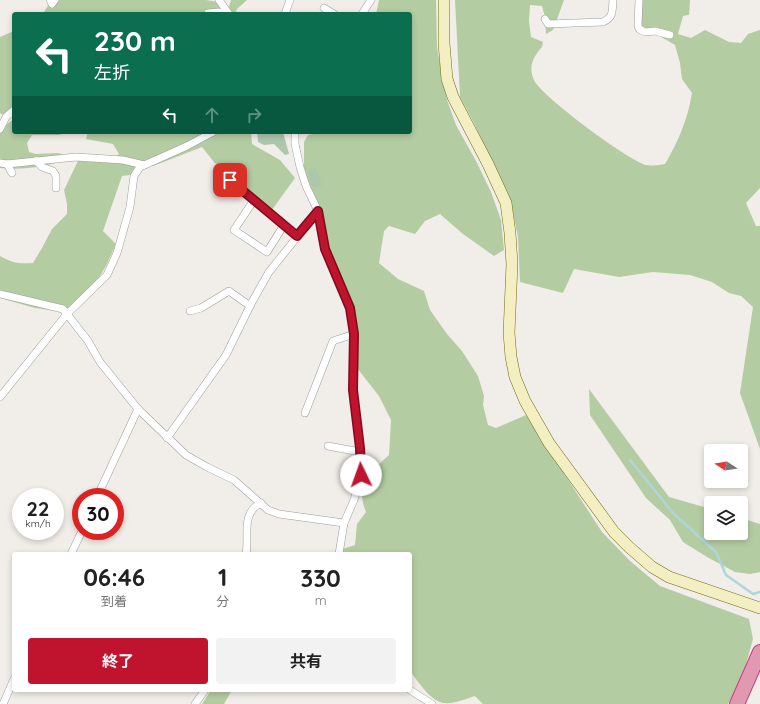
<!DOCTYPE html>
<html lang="ja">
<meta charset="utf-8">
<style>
:root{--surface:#fff;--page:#f2f2f2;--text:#222;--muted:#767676;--accent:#bf132e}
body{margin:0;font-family:Quicksand,"Noto Sans JP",sans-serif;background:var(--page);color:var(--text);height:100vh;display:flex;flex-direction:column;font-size:15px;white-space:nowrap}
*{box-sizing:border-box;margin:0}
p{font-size:13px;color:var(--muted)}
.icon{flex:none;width:22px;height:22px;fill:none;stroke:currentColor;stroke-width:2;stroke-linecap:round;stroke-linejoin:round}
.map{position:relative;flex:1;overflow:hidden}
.drawer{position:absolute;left:12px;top:552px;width:400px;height:140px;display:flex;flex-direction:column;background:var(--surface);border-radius:4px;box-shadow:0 2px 6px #0003}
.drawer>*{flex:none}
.top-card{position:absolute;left:12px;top:12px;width:400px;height:122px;border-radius:4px;box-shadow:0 2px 6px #0003;background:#0b6e4f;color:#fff;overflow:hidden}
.needle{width:26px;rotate:282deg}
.tools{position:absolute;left:704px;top:444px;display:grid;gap:8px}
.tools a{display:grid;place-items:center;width:44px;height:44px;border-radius:4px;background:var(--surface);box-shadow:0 2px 6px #0003;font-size:20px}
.speed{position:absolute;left:12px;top:488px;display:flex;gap:8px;font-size:20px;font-weight:700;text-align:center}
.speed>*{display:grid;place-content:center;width:52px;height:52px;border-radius:50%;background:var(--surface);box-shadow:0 2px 6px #0003;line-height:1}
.speed small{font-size:10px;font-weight:400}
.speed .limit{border:6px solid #d22;background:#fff;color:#111}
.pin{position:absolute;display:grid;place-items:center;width:34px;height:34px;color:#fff;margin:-17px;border-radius:8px;box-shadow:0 2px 6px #0006}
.me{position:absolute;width:44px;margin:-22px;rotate:357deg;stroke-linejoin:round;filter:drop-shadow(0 0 3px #0008)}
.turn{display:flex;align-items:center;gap:14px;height:84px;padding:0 16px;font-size:18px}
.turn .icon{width:52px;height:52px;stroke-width:2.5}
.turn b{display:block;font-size:28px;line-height:34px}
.lanes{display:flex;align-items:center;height:38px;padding:0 16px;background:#0003;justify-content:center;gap:20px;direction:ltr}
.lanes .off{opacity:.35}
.eta{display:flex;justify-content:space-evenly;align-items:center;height:68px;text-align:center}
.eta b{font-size:24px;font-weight:700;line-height:28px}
.action{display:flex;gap:8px;margin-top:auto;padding:8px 16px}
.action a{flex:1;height:46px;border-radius:4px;background:var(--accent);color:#fff;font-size:16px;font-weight:700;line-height:46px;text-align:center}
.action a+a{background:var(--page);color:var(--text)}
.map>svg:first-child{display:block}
.forest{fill:#b4cca2}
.cemetery{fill:#acc7ac}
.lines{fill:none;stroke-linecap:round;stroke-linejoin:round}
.stream{stroke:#aed6da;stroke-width:2.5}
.street-casing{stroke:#9e9e9e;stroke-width:8}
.secondary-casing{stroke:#716c10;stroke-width:12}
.highway-casing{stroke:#cb3982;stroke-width:16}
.street{stroke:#fff;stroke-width:7}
.secondary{stroke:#f4efc3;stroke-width:11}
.highway{stroke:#e099b1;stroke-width:14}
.route-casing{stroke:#7c0c1e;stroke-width:10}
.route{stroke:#bf132e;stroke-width:7}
</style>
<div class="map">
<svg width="760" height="704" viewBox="0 0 760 704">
<rect width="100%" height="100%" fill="#f1ede9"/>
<g class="forest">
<polygon points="51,0 206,0 224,3 222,14 202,14 191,12 186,14 43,14"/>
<polygon points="231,0 247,0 237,9 235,14 227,14"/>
<path d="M379,0H436L437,48L447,100L456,125L476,161L491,192L501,220L504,250L494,256L463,234L440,214L425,221L415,234L389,226L384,231L379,263L398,279L424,291L430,310L447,334L462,351L478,376L484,396L483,405L488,425L496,428L526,415L602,532L630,561L660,586L749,619L753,639L745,668L728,704H483L475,696C466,699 454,704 444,703C430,701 418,681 410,671V554H335L339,550L355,545L357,524L366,512C355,486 370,472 389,455L391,420L379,396L357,368L356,313L324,253V222L304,174V142L308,135L322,132H410V14H376Z"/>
<path d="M455,0H564L553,30L546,34L545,17L542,6L530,5L529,21L531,37L543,42L542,47C533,57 528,67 534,80C541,96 629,161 646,165C652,166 659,165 665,164C678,142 688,119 692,93L682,79L680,63L675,45L658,35L640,29L641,0H690L689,15L683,16L678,34L691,38L705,30L729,42L741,43L748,34L760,30V188L746,203L756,226H760V449L740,393L753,307L741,296L729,293L712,282L690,275L653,272L619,277L574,269L563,293L520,282L518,237L511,203L474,123L460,97Z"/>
<polygon points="14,31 14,77 12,77 14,89 14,111 3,115 0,113 0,37"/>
<path d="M14,119V132H68V133L58,135H32L27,143L29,152L36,154L58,153L74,158C50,165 25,171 0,168V132L7,124Z"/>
<path d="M88,132H251L252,144L280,160L295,178L269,214L218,167L202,147L153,166L138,164L130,175L122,176L103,231L116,244L107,264L95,285L65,312L35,308L0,298V256C13,263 18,264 33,263L42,248L52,229L67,214V204L64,190L78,161L109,162L119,154L113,144L86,139Z"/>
<polygon points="589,389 669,497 711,509 711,533 741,533 741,518 760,524 760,572 750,574 735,572 707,557 683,542 670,520 646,498 590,415"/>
<polygon points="211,690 232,690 224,704 202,704"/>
</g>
<g class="cemetery">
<polygon points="257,132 283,132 289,154 285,155 274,144 264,145 258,142"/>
<polygon points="316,168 322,186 312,187 308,174 309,169"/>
</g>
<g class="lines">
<polyline class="stream" points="630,460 674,514 716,552 726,575 753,594 760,592"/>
<g class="street-casing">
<g id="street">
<polyline points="50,0 52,4 55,0"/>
<polyline points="219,0 229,14"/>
<polyline points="639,0 638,25 639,29 645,32 655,31 670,35"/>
<polyline points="324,8 334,14"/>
<polyline points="208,13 219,12 225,14"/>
<polyline points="285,14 290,0"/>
<polyline points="362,14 371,0"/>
<path d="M545,19L548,24L603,22C614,17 612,11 613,0"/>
<polyline points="0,129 6,117 14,110"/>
<polyline points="295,132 295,144 300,167 306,186 318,211 325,249 350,308 354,334 353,390 360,448 361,475 354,500 344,523 339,554"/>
<polyline points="36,161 42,167 53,171 56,176 56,188"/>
<polyline points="0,163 7,164 76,157 123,160 144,165"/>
<polyline points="7,164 12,173"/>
<polyline points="218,170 297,236"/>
<polyline points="254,200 234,230 267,252 284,225"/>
<polyline points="0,294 63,309 88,341 100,362 138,409 186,455 207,467 234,480 268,510 279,514 344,523"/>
<polyline points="190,311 201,308 229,291 250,306"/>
<polyline points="0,397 67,314 107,275 117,253 130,207 134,176 140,167 187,146 213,132"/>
<polyline points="305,413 333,341 354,334"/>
<polyline points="167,438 226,355 252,302 269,272 318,211"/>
<polyline points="328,446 360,452"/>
<polyline points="97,497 138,409"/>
<polyline points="71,554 82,531"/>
<path d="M246,554C249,540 243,521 253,509C254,507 258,505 261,503"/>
<polyline points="410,690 432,704"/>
<polyline points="3,704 14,679"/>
<polyline points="195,704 205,690"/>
</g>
</g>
<g class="secondary-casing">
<polyline id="secondary" points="444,0 444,43 447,79 453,97 488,164 506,203 510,233 512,264 509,333 511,357 515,377 525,401 549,443 614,532 629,547 652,567 669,577 760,608"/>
</g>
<g class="highway-casing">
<polyline id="highway" points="737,704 760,652"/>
</g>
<use href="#street" class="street"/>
<use href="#secondary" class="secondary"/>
<use href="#highway" class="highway"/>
</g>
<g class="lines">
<g class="route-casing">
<polyline id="route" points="230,180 297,236 318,211 325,249 350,308 354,334 353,390 360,448 361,475"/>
</g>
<use href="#route" class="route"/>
</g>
</svg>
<div class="tools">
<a><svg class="needle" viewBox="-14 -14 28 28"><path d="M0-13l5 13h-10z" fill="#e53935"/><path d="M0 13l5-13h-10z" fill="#767676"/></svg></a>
<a><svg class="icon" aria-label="layers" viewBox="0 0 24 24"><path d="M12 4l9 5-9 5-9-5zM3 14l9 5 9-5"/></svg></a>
</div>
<div class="speed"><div>22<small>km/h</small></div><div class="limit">30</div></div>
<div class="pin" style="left:230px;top:180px;background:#d93025"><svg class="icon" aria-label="arrive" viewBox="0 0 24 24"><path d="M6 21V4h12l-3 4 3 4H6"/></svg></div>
<svg class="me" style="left:361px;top:475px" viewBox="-20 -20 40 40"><circle r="19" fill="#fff"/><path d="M0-13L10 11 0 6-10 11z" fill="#bf132e"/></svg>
<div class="top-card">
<div class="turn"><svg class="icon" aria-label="left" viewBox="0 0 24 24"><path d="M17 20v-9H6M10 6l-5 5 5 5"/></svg><div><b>230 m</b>左折</div></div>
<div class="lanes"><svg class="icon" aria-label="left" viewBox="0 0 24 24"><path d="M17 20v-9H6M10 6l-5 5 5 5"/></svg><svg class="icon off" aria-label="ahead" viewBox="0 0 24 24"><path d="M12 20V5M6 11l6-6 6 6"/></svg><svg class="icon off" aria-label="right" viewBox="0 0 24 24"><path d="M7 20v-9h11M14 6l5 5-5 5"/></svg></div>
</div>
<section class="drawer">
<div class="eta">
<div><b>06:46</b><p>到着</p></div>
<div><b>1</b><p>分</p></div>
<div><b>330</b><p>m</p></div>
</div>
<div class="action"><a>終了</a><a>共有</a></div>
</section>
</div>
